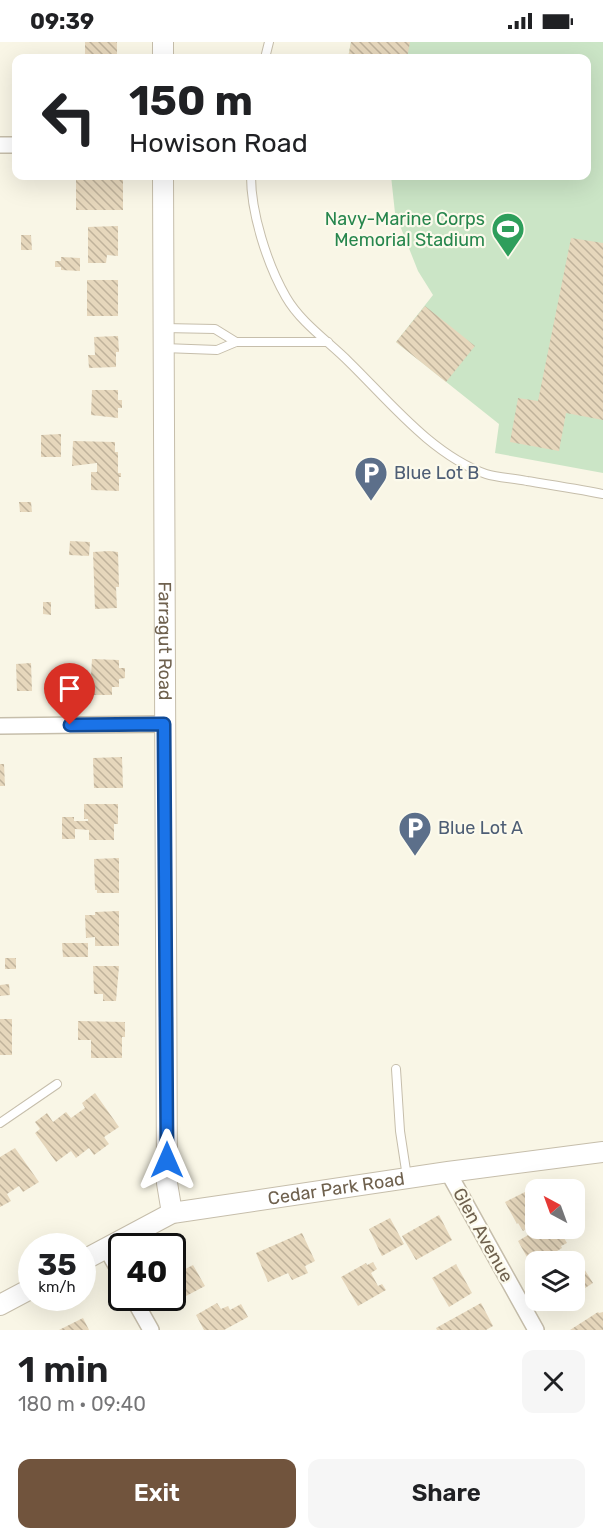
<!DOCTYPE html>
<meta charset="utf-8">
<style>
:root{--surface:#fff;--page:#f6f6f6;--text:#202124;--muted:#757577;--accent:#71543d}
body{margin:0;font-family:Rubik,sans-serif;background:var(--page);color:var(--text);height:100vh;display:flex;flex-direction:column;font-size:22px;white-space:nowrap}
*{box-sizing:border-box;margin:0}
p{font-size:20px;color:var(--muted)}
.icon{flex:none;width:33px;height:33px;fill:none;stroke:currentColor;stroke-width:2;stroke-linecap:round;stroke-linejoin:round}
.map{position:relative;height:1288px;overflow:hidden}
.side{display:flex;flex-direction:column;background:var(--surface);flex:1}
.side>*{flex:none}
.guide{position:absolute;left:12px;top:12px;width:579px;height:126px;border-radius:12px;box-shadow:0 6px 24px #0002;background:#fff;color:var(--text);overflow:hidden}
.needle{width:39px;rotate:319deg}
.controls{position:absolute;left:525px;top:1137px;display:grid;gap:12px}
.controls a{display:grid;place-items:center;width:60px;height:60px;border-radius:12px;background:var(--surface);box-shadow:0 6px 24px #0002;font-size:30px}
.speed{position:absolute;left:18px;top:1191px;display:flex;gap:12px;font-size:30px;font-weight:700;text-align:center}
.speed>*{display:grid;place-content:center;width:78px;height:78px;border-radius:50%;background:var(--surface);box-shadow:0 6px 24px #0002;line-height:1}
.speed small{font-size:15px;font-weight:400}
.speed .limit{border:3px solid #111;border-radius:9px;background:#fff;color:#111}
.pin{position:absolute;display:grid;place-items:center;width:51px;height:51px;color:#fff;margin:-62px -26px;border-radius:50% 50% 50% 0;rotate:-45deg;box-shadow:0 0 6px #0007}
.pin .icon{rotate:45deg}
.me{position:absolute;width:66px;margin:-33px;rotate:0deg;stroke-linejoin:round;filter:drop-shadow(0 0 4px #0008)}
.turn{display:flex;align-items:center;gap:21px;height:126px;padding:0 18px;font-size:27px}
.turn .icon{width:78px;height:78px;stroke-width:2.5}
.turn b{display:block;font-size:42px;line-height:51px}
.round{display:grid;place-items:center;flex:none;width:63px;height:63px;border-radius:12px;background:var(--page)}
.overview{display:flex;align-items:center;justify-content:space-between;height:102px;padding:0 18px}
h1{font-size:36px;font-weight:600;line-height:45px}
.action{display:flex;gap:12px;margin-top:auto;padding:12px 18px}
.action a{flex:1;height:69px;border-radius:12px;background:var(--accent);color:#fff;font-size:24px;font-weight:600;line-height:69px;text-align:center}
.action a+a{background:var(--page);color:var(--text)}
.status{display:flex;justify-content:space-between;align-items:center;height:42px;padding:0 30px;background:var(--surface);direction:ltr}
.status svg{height:16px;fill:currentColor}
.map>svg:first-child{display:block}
.pitch{fill:#cbe5c6}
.building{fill:url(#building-back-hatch)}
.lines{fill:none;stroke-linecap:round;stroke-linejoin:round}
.service-casing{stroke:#c6beab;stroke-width:10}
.minor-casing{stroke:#c6beab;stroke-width:18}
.tertiary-casing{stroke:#c6beab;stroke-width:22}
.service{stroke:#fff;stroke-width:8}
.minor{stroke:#fff;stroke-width:15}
.tertiary{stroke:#fff;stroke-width:20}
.route-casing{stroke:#114b97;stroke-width:15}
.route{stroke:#1a73e8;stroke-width:10}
.labels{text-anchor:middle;stroke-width:4.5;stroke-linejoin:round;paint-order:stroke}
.leisure-label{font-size:18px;fill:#27864d;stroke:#fcfaec;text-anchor:end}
.service-label{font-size:18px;fill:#4e5e75;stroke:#fcfaec;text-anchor:start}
.street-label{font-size:18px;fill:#6f614e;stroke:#fcfaec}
</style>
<div class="status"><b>09:39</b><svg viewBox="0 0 49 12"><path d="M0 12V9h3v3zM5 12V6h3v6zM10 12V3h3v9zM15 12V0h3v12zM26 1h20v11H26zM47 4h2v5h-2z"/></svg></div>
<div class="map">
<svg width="603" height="1288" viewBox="0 0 603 1288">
<defs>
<pattern id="building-back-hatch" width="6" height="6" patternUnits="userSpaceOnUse" patternTransform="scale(1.5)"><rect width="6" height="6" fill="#e6d7bc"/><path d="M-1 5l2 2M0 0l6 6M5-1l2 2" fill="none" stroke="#bfb29b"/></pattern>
</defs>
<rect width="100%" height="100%" fill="#f9f6e6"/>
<polygon class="pitch" points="351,0 603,0 603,431 495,411 499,382 396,300 433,253 418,229 395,171 391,134 586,134 586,16 348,16"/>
<g class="building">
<rect x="85" y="0" width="32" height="16"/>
<polygon points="351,0 410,0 407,16 348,16"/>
<rect x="76" y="138" width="47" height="30"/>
<polygon points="118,184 118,214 107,213 106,221 88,221 88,185"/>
<polygon points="21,193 31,193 32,208 21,208"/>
<polygon points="571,196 603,201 603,378 566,371 559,409 510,400 518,356 538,359"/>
<polygon points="61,215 80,216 80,229 61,228 61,225 55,225 55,219 61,219"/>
<rect x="87" y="238" width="31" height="36"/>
<polygon points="425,264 475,304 446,340 396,300"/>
<polygon points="118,294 119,310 116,310 116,325 89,326 88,313 95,313 94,295"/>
<polygon points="92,348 118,348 118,358 122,358 122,366 118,366 118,376 91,373"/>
<polygon points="61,392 61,415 41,415 41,393"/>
<polygon points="73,399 115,400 115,410 118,410 118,431 121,431 121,435 119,435 119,449 91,448 91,430 97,430 97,421 72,424"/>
<polygon points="19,460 31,460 32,470 20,470"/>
<polygon points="70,499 90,500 89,514 69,513"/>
<polygon points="109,509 118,510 119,545 116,545 117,566 95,567 93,510"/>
<polygon points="43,560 51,560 51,573 43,572"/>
<polygon points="92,617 119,618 119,626 125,626 125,636 119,637 119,645 112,645 112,653 90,653"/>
<polygon points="31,621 32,649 17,649 16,622"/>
<polygon points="58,625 72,625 72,644 57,644"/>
<polygon points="122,715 123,746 94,746 93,716"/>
<polygon points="0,722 4,722 5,744 0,744"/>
<polygon points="84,762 118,762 118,782 114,782 114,798 89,798 89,788 75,787 75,797 62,797 62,775 74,775 74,779 88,779 88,777 84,777"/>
<polygon points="119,816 119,851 97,851 97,848 95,848 94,817"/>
<polygon points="119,869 119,904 95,904 95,895 86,896 85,873 95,873 95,870"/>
<polygon points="62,901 88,901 88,915 63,915"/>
<rect x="5" y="916" width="11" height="11"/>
<polygon points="93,924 119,924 116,959 103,959 103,952 94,952"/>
<polygon points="9,942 10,953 0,954 0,943"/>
<rect x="0" y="977" width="12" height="36"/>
<polygon points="78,979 125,980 125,995 122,995 122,1016 91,1016 91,998 78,998"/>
<polygon points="95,1051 119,1085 104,1095 109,1102 94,1113 89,1106 76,1116 71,1109 56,1120 35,1091 40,1087 35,1080 47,1071 53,1080 66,1070 71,1076 85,1066 82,1061"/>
<polygon points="15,1106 39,1140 23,1150 19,1144 7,1152 11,1159 0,1165 0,1115"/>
<polygon points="537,1144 539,1148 536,1148 536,1181 523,1189 518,1181 517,1182 505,1160"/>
<polygon points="439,1173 452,1198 416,1218 402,1194"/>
<polygon points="390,1176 404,1202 382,1214 369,1187"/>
<polygon points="540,1186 551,1186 552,1189 558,1186 567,1201 561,1204 562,1206 539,1220 536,1220 532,1224 518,1199"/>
<polygon points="302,1191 315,1219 305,1224 308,1231 292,1238 288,1231 268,1240 256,1211"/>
<polygon points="576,1214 593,1241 574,1253 574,1220 567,1220"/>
<polygon points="373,1220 377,1227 371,1231 378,1244 382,1242 386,1248 358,1264 341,1235 366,1221 367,1223"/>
<polygon points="456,1222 472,1251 449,1265 432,1236"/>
<polygon points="193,1223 205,1244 169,1263 164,1256 172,1256 172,1234"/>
<polygon points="217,1261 221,1267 228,1264 230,1268 241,1262 248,1275 224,1288 204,1288 196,1273"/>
<polygon points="481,1261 493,1284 486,1288 437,1288 436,1286"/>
<polygon points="598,1270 599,1271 603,1270 603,1288 570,1288"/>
<polygon points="83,1276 89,1288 59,1288"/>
</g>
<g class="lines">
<g class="service-casing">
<g id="service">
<polyline points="265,16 269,0"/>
<path d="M251,134C251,171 267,222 286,255C301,281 328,299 349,320C389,359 432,413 486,432C498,436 514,436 527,439C552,443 578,447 603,452"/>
<polyline points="164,286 215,287 236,300"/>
<polyline points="164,306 217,308 236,300 328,300"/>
<polyline points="396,1027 400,1089 407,1135"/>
<polyline points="0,1081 57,1042"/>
</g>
</g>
<g class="minor-casing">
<g id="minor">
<polyline points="0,103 16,103"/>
<polyline points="0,684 164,682"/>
<polyline points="448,1130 536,1288"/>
<polyline points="106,1206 122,1234"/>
<polyline points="133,1256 151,1288"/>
</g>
</g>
<g class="tertiary-casing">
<g id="tertiary">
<polyline points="163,16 163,0"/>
<path id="s1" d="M163,134L167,1141L172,1171"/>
<path id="s2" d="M82,1219L172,1171L448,1130L603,1110"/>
<polyline points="0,1263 32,1246"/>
</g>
</g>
<use href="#service" class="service"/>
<use href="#minor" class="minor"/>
<use href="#tertiary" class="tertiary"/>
</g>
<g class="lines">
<g class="route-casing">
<polyline id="route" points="70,683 164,682 167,1118"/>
</g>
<use href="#route" class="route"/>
</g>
<defs>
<g id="stadium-pin" transform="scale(1.725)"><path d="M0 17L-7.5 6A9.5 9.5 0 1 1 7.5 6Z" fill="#2e9e5b" stroke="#fcfaec"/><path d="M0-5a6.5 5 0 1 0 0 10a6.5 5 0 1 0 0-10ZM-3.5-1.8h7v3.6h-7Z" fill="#fff"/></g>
<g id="parking-pin" transform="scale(1.725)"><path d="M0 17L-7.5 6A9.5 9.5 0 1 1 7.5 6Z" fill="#5c6f8a" stroke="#fcfaec"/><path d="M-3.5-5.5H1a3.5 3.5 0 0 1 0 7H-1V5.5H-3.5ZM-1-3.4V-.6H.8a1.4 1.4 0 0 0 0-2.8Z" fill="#fff"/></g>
</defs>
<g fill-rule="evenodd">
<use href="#stadium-pin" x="508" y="187"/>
<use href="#parking-pin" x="371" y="431"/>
<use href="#parking-pin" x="415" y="786"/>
</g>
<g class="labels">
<g class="leisure-label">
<text x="485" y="183">Navy-Marine Corps<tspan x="485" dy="21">Memorial Stadium</tspan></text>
</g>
<g class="service-label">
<text x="394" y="437">Blue Lot B</text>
<text x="438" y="792">Blue Lot A</text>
</g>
<g class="street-label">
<text dy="6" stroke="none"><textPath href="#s1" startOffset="465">Farragut Road</textPath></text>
<text dy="6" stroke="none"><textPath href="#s2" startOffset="268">Cedar Park Road</textPath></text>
<text transform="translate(483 1193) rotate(61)" y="6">Glen Avenue</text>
</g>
</g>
</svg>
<div class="controls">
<a><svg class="needle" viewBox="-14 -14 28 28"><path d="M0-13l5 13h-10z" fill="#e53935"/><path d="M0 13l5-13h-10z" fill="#757577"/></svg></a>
<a><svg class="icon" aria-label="layers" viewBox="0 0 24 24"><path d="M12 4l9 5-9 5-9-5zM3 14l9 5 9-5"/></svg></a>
</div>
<div class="speed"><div>35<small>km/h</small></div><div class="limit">40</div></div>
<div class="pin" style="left:70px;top:683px;background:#d93025"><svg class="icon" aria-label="arrive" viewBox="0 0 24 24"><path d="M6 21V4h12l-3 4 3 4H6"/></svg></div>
<svg class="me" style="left:167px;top:1118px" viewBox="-20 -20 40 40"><path d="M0-17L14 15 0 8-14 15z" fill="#1a73e8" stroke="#fff" stroke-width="4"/></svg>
<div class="guide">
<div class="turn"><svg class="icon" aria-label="left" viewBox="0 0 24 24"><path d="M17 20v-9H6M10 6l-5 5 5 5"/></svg><div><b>150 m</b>Howison Road</div></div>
</div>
</div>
<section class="side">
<div class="overview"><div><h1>1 min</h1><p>180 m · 09:40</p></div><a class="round"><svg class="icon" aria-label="close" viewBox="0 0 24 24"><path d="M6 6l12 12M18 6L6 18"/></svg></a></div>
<div class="action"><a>Exit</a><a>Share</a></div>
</section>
